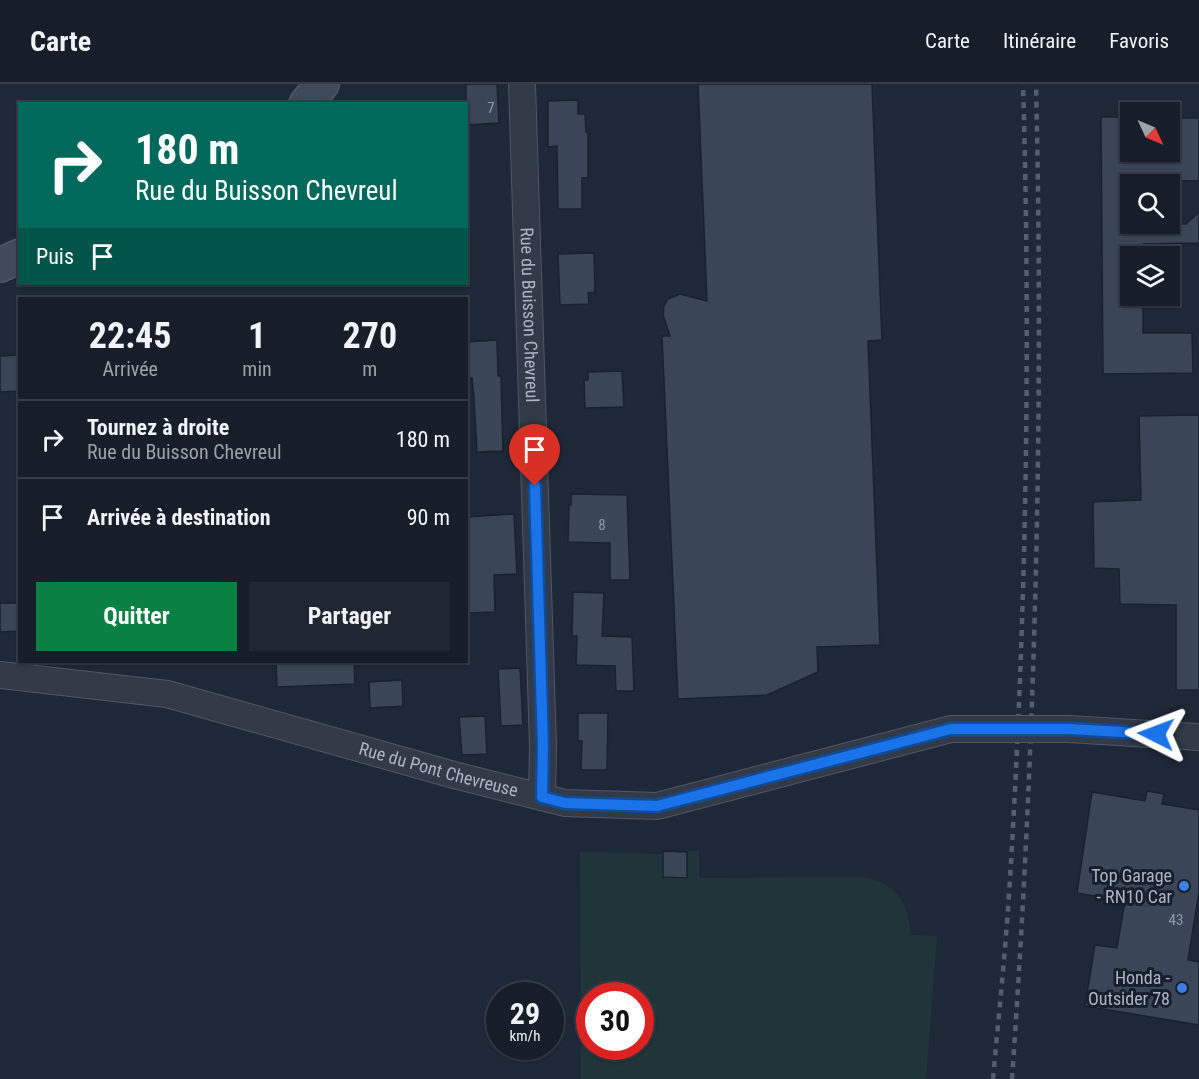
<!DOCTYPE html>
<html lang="fr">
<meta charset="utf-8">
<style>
:root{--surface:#171e2a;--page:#202732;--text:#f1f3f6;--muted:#9ea2a8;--line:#363c47;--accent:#0b8043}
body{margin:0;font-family:"Roboto Condensed",sans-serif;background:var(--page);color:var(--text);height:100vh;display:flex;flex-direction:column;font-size:22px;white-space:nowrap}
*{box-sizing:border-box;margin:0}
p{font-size:20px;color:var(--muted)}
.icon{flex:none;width:33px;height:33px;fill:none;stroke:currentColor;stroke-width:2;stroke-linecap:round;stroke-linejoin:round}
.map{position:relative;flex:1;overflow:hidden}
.drawer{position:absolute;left:18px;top:213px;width:450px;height:366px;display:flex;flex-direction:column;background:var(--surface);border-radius:0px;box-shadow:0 2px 4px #0004,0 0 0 2px var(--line)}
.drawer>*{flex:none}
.top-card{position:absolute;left:18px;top:18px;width:450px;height:183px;border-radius:0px;box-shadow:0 2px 4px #0004,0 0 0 2px var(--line);background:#00695c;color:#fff;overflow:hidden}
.needle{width:39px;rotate:134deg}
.fabs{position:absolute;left:1120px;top:18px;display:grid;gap:12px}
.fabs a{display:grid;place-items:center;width:60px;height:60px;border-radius:0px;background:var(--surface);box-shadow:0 2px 4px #0004,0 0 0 2px var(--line);font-size:30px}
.speed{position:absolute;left:486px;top:898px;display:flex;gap:12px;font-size:30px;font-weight:700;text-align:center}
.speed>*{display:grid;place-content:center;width:78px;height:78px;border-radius:50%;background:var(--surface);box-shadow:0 2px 4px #0004,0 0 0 2px var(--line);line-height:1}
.speed small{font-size:15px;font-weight:400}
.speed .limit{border:9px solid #d22;background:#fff;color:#111}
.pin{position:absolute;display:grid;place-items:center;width:51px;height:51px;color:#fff;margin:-62px -26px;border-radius:50% 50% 50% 0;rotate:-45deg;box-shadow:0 0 6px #0007}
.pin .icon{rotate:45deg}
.me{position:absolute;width:66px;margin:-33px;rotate:273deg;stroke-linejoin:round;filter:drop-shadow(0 0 4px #0008)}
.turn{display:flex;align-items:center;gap:21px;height:126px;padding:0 18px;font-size:27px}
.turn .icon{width:78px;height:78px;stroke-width:2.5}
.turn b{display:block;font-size:42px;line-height:51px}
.then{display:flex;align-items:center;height:57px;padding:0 18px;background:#0003;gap:12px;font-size:22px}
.eta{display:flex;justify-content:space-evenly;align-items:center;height:102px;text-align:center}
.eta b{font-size:36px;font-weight:700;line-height:42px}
.primary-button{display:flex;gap:12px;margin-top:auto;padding:12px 18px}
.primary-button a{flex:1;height:69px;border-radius:0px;background:var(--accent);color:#fff;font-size:24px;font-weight:700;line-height:69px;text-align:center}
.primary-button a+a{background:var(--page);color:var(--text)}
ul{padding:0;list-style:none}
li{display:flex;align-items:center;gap:18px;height:78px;padding:0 18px;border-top:2px solid var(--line)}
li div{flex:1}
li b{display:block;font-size:22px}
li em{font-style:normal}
header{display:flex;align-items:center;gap:36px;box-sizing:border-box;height:84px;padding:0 30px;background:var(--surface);border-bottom:2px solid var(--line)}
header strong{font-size:28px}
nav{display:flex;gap:33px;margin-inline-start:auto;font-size:21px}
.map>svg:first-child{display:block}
.green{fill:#203539;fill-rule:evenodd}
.building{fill:#3a4658;stroke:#1a212e;stroke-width:1.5}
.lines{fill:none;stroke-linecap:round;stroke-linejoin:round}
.street-casing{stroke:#505766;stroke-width:28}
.secondary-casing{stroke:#505766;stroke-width:36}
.street{stroke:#323a48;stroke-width:26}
.secondary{stroke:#40495b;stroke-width:33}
.rail{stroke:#545e70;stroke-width:4.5;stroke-dasharray:6 6;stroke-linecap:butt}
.street-bridge-casing{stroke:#505766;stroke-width:28;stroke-linecap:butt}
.street-bridge{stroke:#323a48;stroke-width:26}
.route-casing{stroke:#114b97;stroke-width:15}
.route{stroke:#1a73e8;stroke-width:10}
.shop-dot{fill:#3f7fe0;stroke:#181f2c;stroke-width:2}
.labels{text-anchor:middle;stroke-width:6;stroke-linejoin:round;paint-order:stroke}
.number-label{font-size:15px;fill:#9098aa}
.street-label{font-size:18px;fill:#acb4c5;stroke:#181f2c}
.poi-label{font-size:18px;fill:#acb4c5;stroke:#181f2c;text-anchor:end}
</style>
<header>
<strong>Carte</strong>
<nav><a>Carte</a><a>Itinéraire</a><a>Favoris</a></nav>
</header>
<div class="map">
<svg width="1199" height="995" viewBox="0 0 1199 995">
<rect width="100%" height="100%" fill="#1f2838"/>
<path class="green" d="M663,767H699V794L859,793C895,797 908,817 911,851L937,852L926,995H581L580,768L663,770ZM590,912H640V963H590Z"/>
<g class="building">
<polygon points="466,0 497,0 499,39 466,41"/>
<polygon points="698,0 872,0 882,256 868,257 880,561 817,563 818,588 767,611 678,615 662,252 670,252 663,231 664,222 668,215 680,210 707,217"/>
<polygon points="578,16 578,30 585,30 586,48 588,48 588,94 582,94 582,125 558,125 557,62 548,63 548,17"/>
<polygon points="1101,33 1131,33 1131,68 1170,68 1170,34 1199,34 1199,97 1131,96 1131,140 1186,140 1199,128 1199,159 1143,160 1143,172 1131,172 1131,212 1143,212 1143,249 1192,249 1193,289 1103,290"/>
<polygon points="594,169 595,208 588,209 589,220 560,221 558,170"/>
<polygon points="497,256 498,292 501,292 503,367 477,368 474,314 472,294 468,294 467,258"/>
<polygon points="20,271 20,307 0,308 0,272"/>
<polygon points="622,287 624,323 585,324 584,296 588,296 588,288"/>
<polygon points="1199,331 1199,606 1176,606 1176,521 1120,520 1119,485 1094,484 1093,418 1141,416 1139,332"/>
<polygon points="571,410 627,411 630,496 610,496 610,459 568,458 569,421 571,421"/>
<polygon points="514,430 517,490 494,491 495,528 466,529 466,433"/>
<polygon points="573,508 604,509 602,552 632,553 634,607 616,607 615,582 576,581 577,552 572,552"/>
<polygon points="0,519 20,519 20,547 0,548"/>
<polygon points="276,578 354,578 355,600 277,603"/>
<polygon points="520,584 523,641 501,642 498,585"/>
<polygon points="402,596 403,622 370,624 369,598"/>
<polygon points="578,629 608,629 607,686 581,686 582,657 578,657"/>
<polygon points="485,632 487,670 462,671 459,633"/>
<polygon points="1147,707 1164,710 1162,720 1199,726 1199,808 1188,876 1199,878 1199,941 1085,922 1095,861 1117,864 1125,817 1077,809 1092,708 1145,717"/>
<polygon points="663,767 687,768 687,794 663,793"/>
</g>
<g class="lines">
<g class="street-casing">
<g id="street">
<path id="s1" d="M522,0L543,662L542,713"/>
<path id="s2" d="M0,591L167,610L454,691L565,719L657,722L951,645"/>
<polyline points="1069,645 1199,653"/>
</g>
</g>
<g class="secondary-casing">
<g id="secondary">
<polyline points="306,20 322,0"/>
<polyline points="0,181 20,172"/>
</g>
</g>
<use href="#street" class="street"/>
<use href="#secondary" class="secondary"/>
<g class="rail">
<path d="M993,995C999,929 1006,862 1010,795C1026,531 1031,265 1023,0"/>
<path d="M1012,995C1035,664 1044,332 1036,0"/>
</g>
<g class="street-bridge-casing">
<polyline id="street-bridge" points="951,645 1069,645"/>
</g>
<use href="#street-bridge" class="street-bridge"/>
</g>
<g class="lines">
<g class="route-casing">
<polyline id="route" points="535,402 543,662 542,713 565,719 657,722 951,645 1070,645 1156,650"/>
</g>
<use href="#route" class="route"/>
</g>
<g class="shop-dot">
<circle cx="1184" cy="802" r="6"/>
<circle cx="1182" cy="904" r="6"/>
</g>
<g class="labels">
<g class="number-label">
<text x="491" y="29">7</text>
<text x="602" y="446">8</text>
<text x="1176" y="841">43</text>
</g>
<g class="street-label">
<text dy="6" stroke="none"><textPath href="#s1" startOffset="231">Rue du Buisson Chevreul</textPath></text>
<text dy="6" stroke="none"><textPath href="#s2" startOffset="450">Rue du Pont Chevreuse</textPath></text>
</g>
<g class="poi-label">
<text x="1172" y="798">Top Garage<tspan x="1172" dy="21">- RN10 Car</tspan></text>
<text x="1170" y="900">Honda -<tspan x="1170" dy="21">Outsider 78</tspan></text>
</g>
</g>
</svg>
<div class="fabs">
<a><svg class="needle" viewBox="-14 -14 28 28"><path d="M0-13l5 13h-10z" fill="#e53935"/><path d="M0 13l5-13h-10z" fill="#9ea2a8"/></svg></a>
<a><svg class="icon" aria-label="search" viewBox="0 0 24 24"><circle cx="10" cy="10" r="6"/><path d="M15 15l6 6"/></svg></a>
<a><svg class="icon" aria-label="layers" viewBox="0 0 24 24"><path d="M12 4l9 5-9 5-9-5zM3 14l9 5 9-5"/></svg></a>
</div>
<div class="speed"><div>29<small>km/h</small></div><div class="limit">30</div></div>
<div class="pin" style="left:535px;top:402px;background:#d93025"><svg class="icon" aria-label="arrive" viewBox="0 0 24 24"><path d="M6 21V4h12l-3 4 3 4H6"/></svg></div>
<svg class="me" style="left:1156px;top:650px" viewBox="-20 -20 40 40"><path d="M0-17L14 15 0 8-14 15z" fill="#1a73e8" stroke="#fff" stroke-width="4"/></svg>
<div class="top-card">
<div class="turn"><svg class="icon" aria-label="right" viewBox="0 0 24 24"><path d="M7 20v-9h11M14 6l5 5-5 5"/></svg><div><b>180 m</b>Rue du Buisson Chevreul</div></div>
<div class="then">Puis<svg class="icon" aria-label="arrive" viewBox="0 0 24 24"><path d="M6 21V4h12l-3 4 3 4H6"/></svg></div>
</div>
<section class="drawer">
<div class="eta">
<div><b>22:45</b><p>Arrivée</p></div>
<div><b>1</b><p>min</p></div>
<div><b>270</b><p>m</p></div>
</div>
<ul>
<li><svg class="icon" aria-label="right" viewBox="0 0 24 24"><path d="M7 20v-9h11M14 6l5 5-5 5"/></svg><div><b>Tournez à droite</b><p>Rue du Buisson Chevreul</p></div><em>180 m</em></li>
<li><svg class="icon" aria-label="arrive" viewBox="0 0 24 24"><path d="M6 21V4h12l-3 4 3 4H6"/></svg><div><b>Arrivée à destination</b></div><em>90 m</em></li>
</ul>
<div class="primary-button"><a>Quitter</a><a>Partager</a></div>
</section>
</div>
